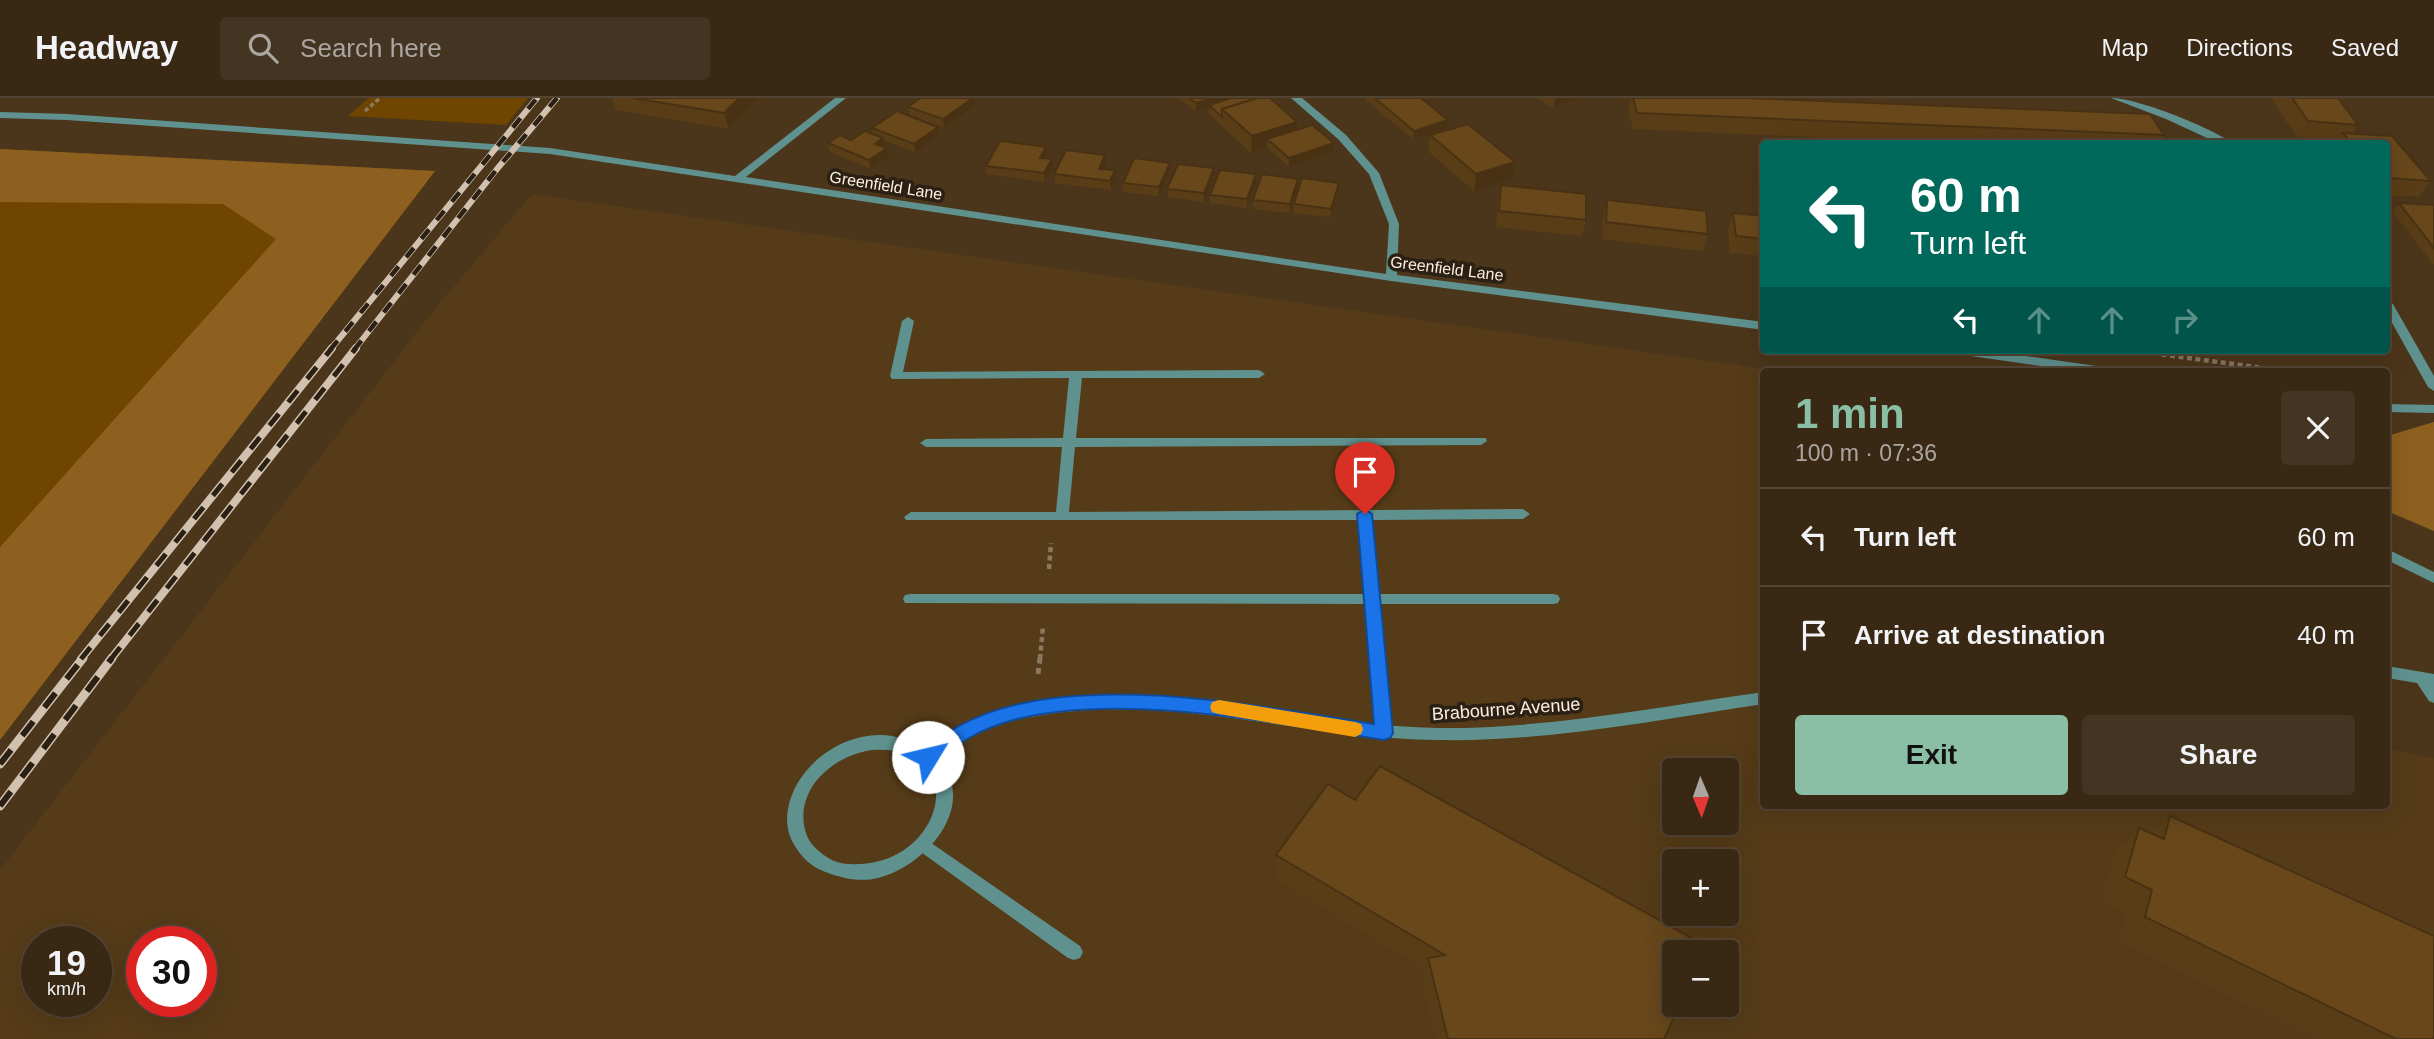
<!DOCTYPE html>
<meta charset="utf-8">
<style>
:root{--surface:#392814;--page:#443422;--text:#f1f3f6;--muted:#aba6a0;--line:#534434;--accent:#8abfa5}
body{margin:0;font-family:Helvetica,sans-serif;background:var(--page);color:var(--text);height:100vh;display:flex;flex-direction:column;font-size:26px;white-space:nowrap}
*{box-sizing:border-box;margin:0}
p{font-size:23px;color:var(--muted)}
.icon{flex:none;width:38px;height:38px;fill:none;stroke:currentColor;stroke-width:2;stroke-linecap:round;stroke-linejoin:round}
.map{position:relative;flex:1;overflow:hidden}
.side{position:absolute;left:1760px;top:270px;width:630px;height:441px;display:flex;flex-direction:column;background:var(--surface);border-radius:7px;box-shadow:0 7px 28px #0002,0 0 0 2px var(--line)}
.side>*{flex:none}
.top-card{position:absolute;left:1760px;top:42px;width:630px;height:214px;border-radius:7px;box-shadow:0 7px 28px #0002,0 0 0 2px var(--line);background:#00695c;color:#fff;overflow:hidden}
.needle{width:46px;rotate:178deg}
.tools{position:absolute;left:1662px;top:660px;display:grid;gap:14px}
.tools a{display:grid;place-items:center;width:77px;height:77px;border-radius:7px;background:var(--surface);box-shadow:0 7px 28px #0002,0 0 0 2px var(--line);font-size:35px}
.speed{position:absolute;left:21px;top:828px;display:flex;gap:14px;font-size:35px;font-weight:700;text-align:center}
.speed>*{display:grid;place-content:center;width:91px;height:91px;border-radius:50%;background:var(--surface);box-shadow:0 7px 28px #0002,0 0 0 2px var(--line);line-height:1}
.speed small{font-size:18px;font-weight:400}
.speed .limit{border:10px solid #d22;background:#fff;color:#111}
.pin{position:absolute;display:grid;place-items:center;width:60px;height:60px;color:#fff;margin:-72px -30px;border-radius:50% 50% 50% 0;rotate:-45deg;box-shadow:0 0 7px #0007}
.pin .icon{rotate:45deg}
.me{position:absolute;width:77px;margin:-38px;rotate:54deg;stroke-linejoin:round;filter:drop-shadow(0 0 5px #0008)}
.turn{display:flex;align-items:center;gap:24px;height:147px;padding:0 35px;font-size:32px}
.turn .icon{width:91px;height:91px;stroke-width:2.5}
.turn b{display:block;font-size:49px;line-height:60px}
.lanes{display:flex;align-items:center;height:66px;padding:0 35px;background:#0003;justify-content:center;gap:35px;direction:ltr}
.lanes .off{opacity:.35}
.round{display:grid;place-items:center;flex:none;width:74px;height:74px;border-radius:7px;background:var(--page)}
.overview{display:flex;align-items:center;justify-content:space-between;height:119px;padding:0 35px}
h1{font-size:42px;font-weight:700;line-height:52px;color:var(--accent)}
.action{display:flex;gap:14px;margin-top:auto;padding:14px 35px}
.action a{flex:1;height:80px;border-radius:7px;background:var(--accent);color:#111;font-size:28px;font-weight:700;line-height:80px;text-align:center}
.action a+a{background:var(--page);color:var(--text)}
ul{padding:0;list-style:none}
li{display:flex;align-items:center;gap:21px;height:98px;padding:0 35px;border-top:2px solid var(--line)}
li div{flex:1}
li b{display:block;font-size:26px}
li em{font-style:normal}
header{display:flex;align-items:center;gap:42px;box-sizing:border-box;height:98px;padding:0 35px;background:var(--surface);border-bottom:2px solid var(--line)}
header strong{font-size:33px}
nav{display:flex;gap:38px;margin-inline-start:auto;font-size:24px}
.search{width:490px;height:63px;background:var(--page);display:flex;align-items:center;gap:18px;box-sizing:border-box;padding:0 24px;border-radius:7px;color:var(--muted);font-size:26px}
.map>svg:first-child{display:block}
.built{fill:#553b18;fill-rule:evenodd}
.green{fill:#6f4500}
.forest{fill:#8e601f}
.lines{fill:none;stroke-linecap:round;stroke-linejoin:round}
.path-far2{stroke:#8b7861;stroke-width:3.5;stroke-dasharray:4.5 2.5;stroke-linecap:butt}
.path-far1{stroke:#8b7861;stroke-width:4.5;stroke-dasharray:5 3.5;stroke-linecap:butt}
.path{stroke:#8b7861;stroke-width:5;stroke-dasharray:6 4.5;stroke-linecap:butt}
.service{fill:#5f928f;fill-rule:evenodd}
.minor{fill:#5f928f;fill-rule:evenodd}
.rail-far2-casing{stroke:#d1c1ae;stroke-width:6}
.rail-far1-casing{stroke:#d1c1ae;stroke-width:8}
.rail-casing{stroke:#d1c1ae;stroke-width:9}
.rail-far2{stroke:#2a2014;stroke-width:4.5;stroke-dasharray:12;stroke-linecap:butt}
.rail-far1{stroke:#2a2014;stroke-width:5;stroke-dasharray:15;stroke-linecap:butt}
.rail{stroke:#2a2014;stroke-width:6;stroke-dasharray:18;stroke-linecap:butt}
.wall{fill:#593d17}
.shaded-wall{fill:#493213}
.building{fill:#68471b;stroke:#493213;stroke-width:2}
.route{fill:#1a73e8;stroke:#114b97;stroke-width:2}
.slow{fill:#f59e0b}
.labels{text-anchor:middle;stroke-width:7;stroke-linejoin:round;paint-order:stroke}
.far-street-label{font-size:16px;fill:#fdefdf;stroke:#2a2014}
.street-label{font-size:18px;fill:#fdefdf;stroke:#2a2014}
</style>
<header>
<strong>Headway</strong>
<div class="search"><svg class="icon" aria-label="search" viewBox="0 0 24 24"><circle cx="10" cy="10" r="6"/><path d="M15 15l6 6"/></svg>Search here</div>
<nav><a>Map</a><a>Directions</a><a>Saved</a></nav>
</header>
<div class="map">
<svg width="2434" height="941" viewBox="0 0 2434 941">
<rect width="100%" height="100%" fill="#4c361b"/>
<path class="built" d="M532,96L1779,273H1764V707H2387V651L2434,660V941H0V772L434,212ZM1675,672H1727V724H1675ZM1675,763H1727V816H1675ZM37,844H96V903H37ZM142,844H201V903H142ZM1675,854H1727V906H1675Z"/>
<g class="green">
<polygon points="369,0 528,0 506,27 348,18"/>
<polygon points="0,51 435,73 0,642"/>
</g>
<g class="forest">
<polygon points="0,51 435,73 0,642 0,449 276,141 223,106 0,104"/>
<polygon points="2434,324 2434,433 2387,413 2387,338"/>
</g>
<g class="lines">
<polyline class="path-far2" points="365,13 380,0"/>
<g class="path-far1">
<polyline points="2128,252 2286,273"/>
<polyline points="2333,273 2347,273"/>
<polyline points="1049,471 1051,445"/>
<polyline points="1040,561 1043,528"/>
</g>
<polyline class="path" points="1038,576 1040,560"/>
<g class="service">
<polygon points="908,219 914,223 903,274 1259,272 1265,276 1259,280 1082,280 1076,340 1486,340 1487,343 1481,347 1075,349 1069,414 1523,411 1530,416 1523,421 1372,422 1379,496 1553,496 1558,497 1560,501 1558,505 1553,506 1380,506 1392,635 1389,640 1384,641 1379,640 1376,635 1366,506 905,505 903,501 905,497 910,496 1365,496 1359,422 906,422 904,419 911,414 1056,414 1062,349 926,349 920,345 926,341 1063,340 1069,280 892,281 890,278 902,223"/>
<polygon points="924,740 1080,848 1083,854 1080,860 1074,862 1068,860 918,752 916,747 918,742"/>
</g>
<g class="minor">
<polygon points="835,0 846,0 746,79 1386,176 1389,126 1369,76 1338,41 1291,0 1302,0 1346,37 1379,75 1399,126 1397,177 1764,224 1764,232 1391,183 550,56 67,22 0,20 0,14 67,16 550,50 735,78"/>
<path d="M2111,0C2138,0 2212,30 2234,46H2220L2166,21Z"/>
<polygon points="2387,202 2393,206 2434,278 2434,293 2428,289 2387,216"/>
<polygon points="1951,252 1984,252 2103,269 2109,273 2075,273 1957,256"/>
<polygon points="2387,306 2434,307 2434,315 2387,314"/>
<polygon points="2387,451 2434,474 2434,485 2387,462"/>
<polygon points="2387,568 2434,576 2434,605 2429,603 2417,585 2387,580"/>
<path d="M1764,594V606C1656,622 1548,644 1438,642C1307,641 1180,597 1049,616C1026,620 1003,623 982,632C966,640 952,651 938,661C980,707 926,768 878,780C863,784 845,781 831,776C812,770 801,760 792,743C787,733 786,721 788,711C796,666 846,631 892,638C903,640 916,647 927,651C941,641 956,630 972,623C996,613 1022,608 1049,604C1179,584 1307,628 1438,630C1547,631 1656,609 1764,594ZM872,652C975,645 944,772 849,766C838,766 828,761 820,754C811,747 806,739 804,727C798,687 836,657 872,652Z"/>
</g>
<g class="rail-far2-casing">
<g id="rail-far2">
<polyline points="330,252 537,0"/>
<polyline points="354,252 497,71 557,0"/>
</g>
</g>
<g class="rail-far1-casing">
<g id="rail-far1">
<polyline points="81,561 332,250"/>
<polyline points="111,561 356,250"/>
</g>
</g>
<g class="rail-casing">
<g id="rail">
<polyline points="0,666 83,560"/>
<polyline points="0,708 112,560"/>
</g>
</g>
<use href="#rail-far2" class="rail-far2"/>
<use href="#rail-far1" class="rail-far1"/>
<use href="#rail" class="rail"/>
</g>
<g class="wall">
<polygon points="612,0 759,0 729,31 616,12"/>
<polygon points="1179,0 1270,0 1297,32 1334,45 1333,54 1289,69 1267,49 1251,55 1209,16 1209,9 1196,14"/>
<polygon points="1366,0 1421,0 1448,22 1447,30 1413,41 1366,2"/>
<polygon points="1537,0 1579,0 1553,10"/>
<polygon points="1631,0 1633,0 2164,37 2159,46 1965,46 1633,31 1628,11"/>
<polygon points="2271,0 2338,0 2358,27 2352,36 2392,38 2431,83 2418,99 2387,97 2387,46 2336,46 2338,42 2297,39"/>
<polygon points="974,8 944,30 910,17 908,9"/>
<polygon points="938,29 940,37 915,54 883,42 884,49 887,50 889,59 871,71 830,54 828,45 851,42 873,36 872,30"/>
<polygon points="1430,37 1512,81 1474,93 1428,53"/>
<polygon points="1046,49 1047,57 1045,60 1053,70 1045,84 987,76 986,68"/>
<polygon points="1106,65 1103,71 1115,72 1116,81 1111,92 1055,85 1054,76"/>
<polygon points="1214,70 1214,79 1204,104 1168,99 1167,91"/>
<polygon points="1170,73 1159,98 1123,94 1123,85"/>
<polygon points="1298,81 1298,89 1289,115 1253,111 1253,102"/>
<polygon points="1256,85 1247,110 1210,105 1210,97"/>
<polygon points="1501,87 1586,122 1582,138 1496,129 1498,103"/>
<polygon points="1338,93 1331,119 1293,115 1294,106"/>
<polygon points="1607,102 1708,136 1703,153 1602,141 1603,119"/>
<polygon points="2399,105 2434,107 2434,166 2433,166 2392,113"/>
<polygon points="1733,115 1764,118 1764,158 1730,155 1728,132"/>
<polygon points="2170,718 2434,941 2317,941 2118,843 2126,816 2100,803 2114,755 2139,730 2152,735"/>
<polygon points="1276,757 1664,941 1436,941 1422,883 1425,872 1275,781"/>
</g>
<g class="shaded-wall">
<polygon points="739,0 759,0 729,31 724,15"/>
<polygon points="973,0 974,8 944,30 943,21"/>
<polygon points="1212,0 1238,0 1209,7 1209,9 1196,14 1196,5"/>
<polygon points="1559,0 1579,0 1553,10 1555,1"/>
<polygon points="1448,22 1447,30 1413,41 1414,33"/>
<polygon points="1297,24 1296,40 1267,41 1267,49 1251,55 1252,38"/>
<polygon points="938,29 940,37 915,54 914,46"/>
<polygon points="883,40 885,49 877,54 875,46"/>
<polygon points="1334,45 1333,54 1289,69 1289,60"/>
<polygon points="1046,49 1047,57 1041,68 1040,60"/>
<polygon points="887,50 889,59 871,71 869,62"/>
<polygon points="1105,57 1106,65 1100,79 1099,71"/>
<polygon points="1052,61 1053,70 1045,84 1044,75"/>
<polygon points="1515,64 1512,81 1474,93 1476,76"/>
<polygon points="1170,65 1170,73 1159,98 1159,89"/>
<polygon points="1214,70 1214,79 1204,104 1204,95"/>
<polygon points="1115,72 1116,81 1111,92 1110,83"/>
<polygon points="1256,76 1256,85 1247,110 1247,101"/>
<polygon points="1298,81 1298,89 1289,115 1290,106"/>
<polygon points="1339,85 1338,93 1331,119 1331,111"/>
</g>
<g class="building">
<polygon points="633,0 739,0 724,15"/>
<polygon points="920,0 973,0 943,21 908,9"/>
<polygon points="1189,0 1212,0 1196,5"/>
<polygon points="1232,0 1258,0 1222,11 1222,19 1209,7"/>
<polygon points="1258,0 1270,0 1297,24 1252,38 1222,11"/>
<polygon points="1375,0 1421,0 1448,22 1414,33"/>
<polygon points="1633,0 1747,0 2150,16 2164,37 1637,15"/>
<polygon points="2292,0 2338,0 2358,27 2308,23"/>
<polygon points="897,13 938,29 914,46 872,30"/>
<polygon points="1468,26 1515,64 1476,76 1430,37"/>
<polygon points="1312,27 1334,45 1289,60 1267,41"/>
<polygon points="865,33 883,40 875,46 887,50 869,62 828,45 840,37 851,42"/>
<polygon points="2343,35 2392,38 2431,83 2387,80 2387,46 2352,46"/>
<polygon points="1000,43 1046,49 1040,60 1052,61 1044,75 986,68"/>
<polygon points="1066,52 1105,57 1099,71 1115,72 1110,83 1054,76"/>
<polygon points="1134,60 1170,65 1159,89 1123,85"/>
<polygon points="1178,66 1214,70 1204,95 1167,91"/>
<polygon points="1220,72 1256,76 1247,101 1210,97"/>
<polygon points="1262,76 1298,81 1290,106 1253,102"/>
<polygon points="1302,80 1339,85 1331,111 1294,106"/>
<polygon points="1501,87 1586,96 1586,122 1499,113"/>
<polygon points="1607,102 1706,113 1708,136 1606,124"/>
<polygon points="2399,105 2434,107 2434,150"/>
<polygon points="1733,115 1764,118 1764,141 1736,138"/>
<polygon points="1380,668 1708,849 1705,854 1675,854 1675,906 1680,906 1664,941 1448,941 1428,860 1445,857 1276,757 1328,686 1355,702"/>
<polygon points="2170,718 2434,838 2434,941 2396,941 2145,819 2152,792 2125,779 2139,730 2164,741"/>
</g>
<path class="route" d="M1365,411L1372,416L1393,635L1390,640L1384,642C1274,625 1068,582 969,640C957,647 946,657 935,665L928,667L922,665L919,659L922,654C934,646 945,636 957,629C1064,568 1257,608 1374,626L1357,416Z"/>
<polygon class="slow" points="1219,602 1355,624 1361,626 1363,631 1361,636 1355,639 1219,616 1212,614 1210,609 1212,604"/>
<g class="labels">
<g class="far-street-label">
<text transform="translate(886 87) rotate(9)" y="6">Greenfield Lane</text>
<text transform="translate(1447 170) rotate(7)" y="6">Greenfield Lane</text>
</g>
<g class="street-label">
<text transform="translate(1506 611) rotate(-4)" y="6">Brabourne Avenue</text>
</g>
</g>
</svg>
<div class="tools">
<a><svg class="needle" viewBox="-14 -14 28 28"><path d="M0-13l5 13h-10z" fill="#e53935"/><path d="M0 13l5-13h-10z" fill="#aba6a0"/></svg></a>
<a>+</a>
<a>−</a>
</div>
<div class="speed"><div>19<small>km/h</small></div><div class="limit">30</div></div>
<div class="pin" style="left:1365px;top:416px;background:#d93025"><svg class="icon" aria-label="arrive" viewBox="0 0 24 24"><path d="M6 21V4h12l-3 4 3 4H6"/></svg></div>
<svg class="me" style="left:928px;top:659px" viewBox="-20 -20 40 40"><circle r="19" fill="#fff"/><path d="M0-13L10 11 0 6-10 11z" fill="#1a73e8"/></svg>
<div class="top-card">
<div class="turn"><svg class="icon" aria-label="left" viewBox="0 0 24 24"><path d="M17 20v-9H6M10 6l-5 5 5 5"/></svg><div><b>60 m</b>Turn left</div></div>
<div class="lanes"><svg class="icon" aria-label="left" viewBox="0 0 24 24"><path d="M17 20v-9H6M10 6l-5 5 5 5"/></svg><svg class="icon off" aria-label="ahead" viewBox="0 0 24 24"><path d="M12 20V5M6 11l6-6 6 6"/></svg><svg class="icon off" aria-label="ahead" viewBox="0 0 24 24"><path d="M12 20V5M6 11l6-6 6 6"/></svg><svg class="icon off" aria-label="right" viewBox="0 0 24 24"><path d="M7 20v-9h11M14 6l5 5-5 5"/></svg></div>
</div>
<section class="side">
<div class="overview"><div><h1>1 min</h1><p>100 m · 07:36</p></div><a class="round"><svg class="icon" aria-label="close" viewBox="0 0 24 24"><path d="M6 6l12 12M18 6L6 18"/></svg></a></div>
<ul>
<li><svg class="icon" aria-label="left" viewBox="0 0 24 24"><path d="M17 20v-9H6M10 6l-5 5 5 5"/></svg><div><b>Turn left</b></div><em>60 m</em></li>
<li><svg class="icon" aria-label="arrive" viewBox="0 0 24 24"><path d="M6 21V4h12l-3 4 3 4H6"/></svg><div><b>Arrive at destination</b></div><em>40 m</em></li>
</ul>
<div class="action"><a>Exit</a><a>Share</a></div>
</section>
</div>
